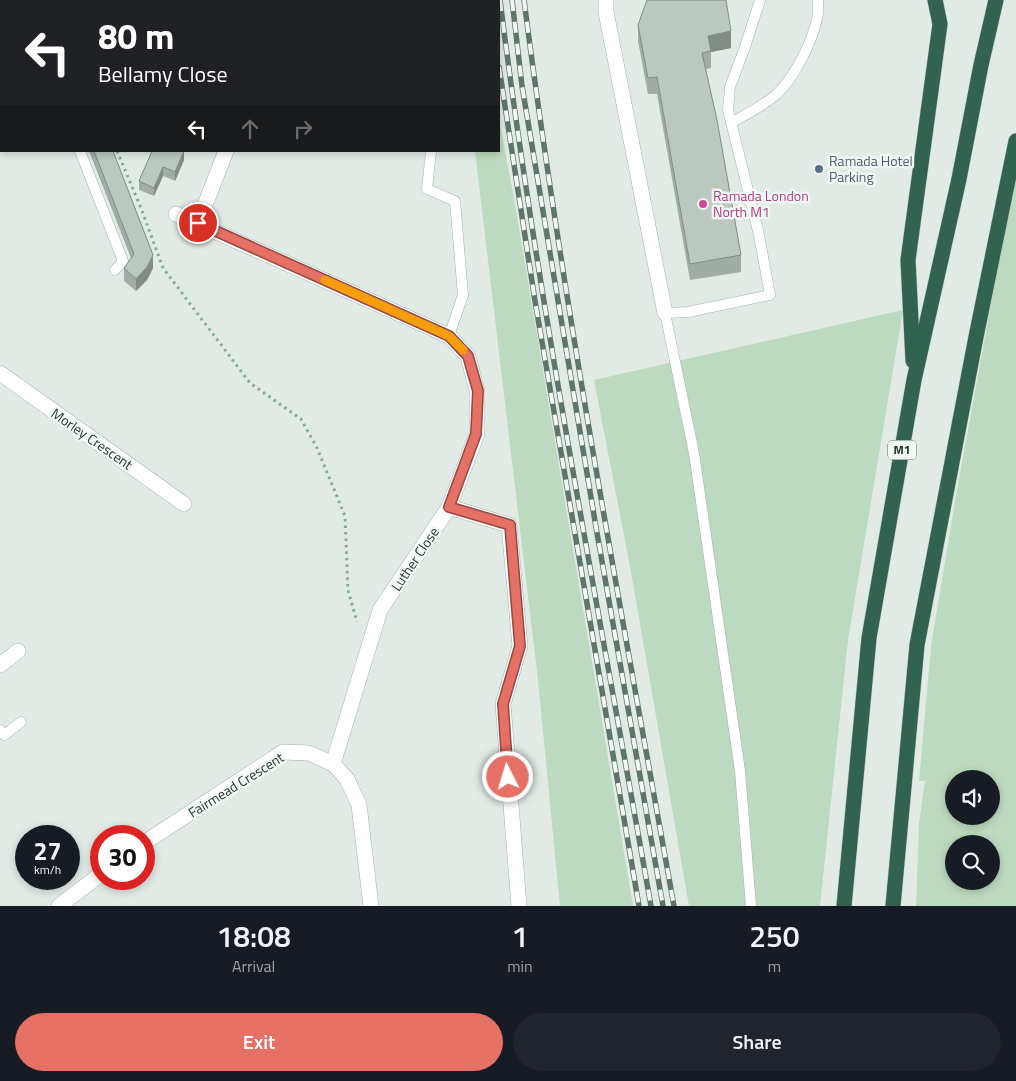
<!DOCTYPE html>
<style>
:root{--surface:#171b24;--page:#20242c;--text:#f1f3f6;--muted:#9ea1a6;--accent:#e57065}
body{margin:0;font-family:"Titillium Web",sans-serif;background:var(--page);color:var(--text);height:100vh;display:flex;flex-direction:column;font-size:19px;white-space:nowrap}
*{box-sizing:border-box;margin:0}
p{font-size:16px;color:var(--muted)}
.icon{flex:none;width:28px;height:28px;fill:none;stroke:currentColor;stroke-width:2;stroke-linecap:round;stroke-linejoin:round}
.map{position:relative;height:906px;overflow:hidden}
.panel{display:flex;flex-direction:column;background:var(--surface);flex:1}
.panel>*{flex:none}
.banner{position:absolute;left:0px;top:0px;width:500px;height:152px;box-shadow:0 2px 8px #0003;background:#202124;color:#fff;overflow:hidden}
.fabs{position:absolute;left:945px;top:770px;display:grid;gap:10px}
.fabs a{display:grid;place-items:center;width:55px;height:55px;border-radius:50%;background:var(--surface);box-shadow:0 2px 8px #0003;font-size:25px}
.speed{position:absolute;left:15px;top:825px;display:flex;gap:10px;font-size:25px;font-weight:700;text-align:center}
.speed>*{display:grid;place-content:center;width:65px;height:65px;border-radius:50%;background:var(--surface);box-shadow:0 2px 8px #0003;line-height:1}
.speed small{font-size:12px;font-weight:400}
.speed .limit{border:8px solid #d22;background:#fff;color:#111}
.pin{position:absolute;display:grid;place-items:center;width:42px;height:42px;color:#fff;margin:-21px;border:2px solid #fff;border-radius:50%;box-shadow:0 1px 5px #0007}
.me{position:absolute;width:55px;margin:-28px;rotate:355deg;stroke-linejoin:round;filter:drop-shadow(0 0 4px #0008)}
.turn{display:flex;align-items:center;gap:18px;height:105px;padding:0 15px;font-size:22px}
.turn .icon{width:65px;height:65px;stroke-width:2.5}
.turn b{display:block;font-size:35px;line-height:42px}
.lanes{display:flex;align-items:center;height:48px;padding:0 15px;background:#0003;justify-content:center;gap:25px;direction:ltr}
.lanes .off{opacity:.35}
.eta{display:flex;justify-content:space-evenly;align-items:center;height:85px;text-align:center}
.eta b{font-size:30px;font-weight:600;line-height:35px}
.button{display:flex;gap:10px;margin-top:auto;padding:10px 15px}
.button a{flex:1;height:58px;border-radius:30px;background:var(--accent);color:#fff;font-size:20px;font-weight:600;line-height:58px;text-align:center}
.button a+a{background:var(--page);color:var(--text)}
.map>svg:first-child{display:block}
.green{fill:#bcdabf;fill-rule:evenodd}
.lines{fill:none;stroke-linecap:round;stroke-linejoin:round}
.service-casing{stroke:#a4b2ab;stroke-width:11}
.minor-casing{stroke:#a4b2ab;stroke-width:16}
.motorway-casing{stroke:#bdc4c1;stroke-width:16}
.path{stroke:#85ab99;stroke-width:3;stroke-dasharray:2.5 4;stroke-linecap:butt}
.service{stroke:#fff;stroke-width:10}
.minor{stroke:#fff;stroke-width:15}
.motorway{stroke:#326351;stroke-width:15}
.rail-casing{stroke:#5e756b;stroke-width:5.5}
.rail{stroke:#f2f7f3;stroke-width:4;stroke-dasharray:11;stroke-linecap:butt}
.wall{fill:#a0aca5}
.shaded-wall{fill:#828c86}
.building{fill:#bac8c0;stroke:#828c86}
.route-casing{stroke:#954942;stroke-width:12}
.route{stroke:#e57065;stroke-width:9}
.slow{stroke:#f59e0b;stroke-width:9}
.service-dot{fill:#5c6f8a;stroke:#f2f7f3;stroke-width:2}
.hotel-dot{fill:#d1479c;stroke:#f2f7f3;stroke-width:2}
.labels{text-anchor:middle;stroke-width:5;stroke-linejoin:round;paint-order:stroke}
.shield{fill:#f2f7f3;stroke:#61736a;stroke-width:1}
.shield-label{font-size:12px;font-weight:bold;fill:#233a30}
.service-label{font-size:14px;fill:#4e5e75;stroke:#f2f7f3;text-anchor:start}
.hotel-label{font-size:14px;fill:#b23c85;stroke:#f2f7f3;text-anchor:start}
.street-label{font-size:14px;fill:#233a30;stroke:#f2f7f3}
</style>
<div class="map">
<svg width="1016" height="906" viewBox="0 0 1016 906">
<rect width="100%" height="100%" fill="#e1eae5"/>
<g class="green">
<polygon points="499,119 514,198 633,906 560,906 538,680 475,151 499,151"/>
<path d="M1016,168V906H916L919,823L925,781H919L931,646L957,490ZM954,779H991V816H954ZM954,844H991V881H954Z"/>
<polygon points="903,310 848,640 820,906 689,906 631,572 594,380"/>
</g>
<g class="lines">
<g class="service-casing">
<g id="service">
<polyline points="445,0 445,1"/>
<polyline points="0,1 1,2"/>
<path d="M731,123C747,114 763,106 777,94C794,78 812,42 817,19C819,13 818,6 818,0"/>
<polyline points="80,151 123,261 115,270"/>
<polyline points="431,151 427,189 455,201 463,295 449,336"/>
<polyline points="0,730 4,735 21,722"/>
<polyline points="751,906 740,771 694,453 665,313 688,312 770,295 759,235 728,110 730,87 745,47 760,0"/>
</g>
</g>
<g class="minor-casing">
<g id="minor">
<polyline points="606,0 606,12 665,313"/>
<polyline points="264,1 265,0"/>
<polyline points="176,214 449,336 468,356 477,391 477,434 449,507 380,610 333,764"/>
<polyline points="198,223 226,151"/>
<polyline points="0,373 184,504"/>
<polyline points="449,507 509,525 520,646 503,704 519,906"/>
<polyline points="0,665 18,651"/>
<polyline points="144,843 283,752 309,753 333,764 347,779 359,805 371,906"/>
<polyline points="59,906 101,874"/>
</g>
</g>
<g class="motorway-casing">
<g id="motorway">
<polyline points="913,361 908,260 940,24 935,0"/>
<polyline points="844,906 869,638 914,380 959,179 981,65 996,0"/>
<polyline points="893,906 917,645 976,337 1016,141"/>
</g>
</g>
<g class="path">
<polyline points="144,1 145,0"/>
<polyline points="117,151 141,208 163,268 250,383 301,419 317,448 345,516 348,590 357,622"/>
</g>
<use href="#service" class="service"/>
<use href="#minor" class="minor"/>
<use href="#motorway" class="motorway"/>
<g class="rail-casing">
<g id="rail">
<polyline points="490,0 490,1"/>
<path d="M500,0C538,304 598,605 651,906"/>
<polyline points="512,0 522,86 597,533 663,906"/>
<path d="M524,0C563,304 620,605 674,906"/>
<polyline points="499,67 535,301 639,906"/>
</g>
</g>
<use href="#rail" class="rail"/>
</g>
<g class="wall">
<polygon points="193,0 244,0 243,1 196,1"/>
<polygon points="638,25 731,48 711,52 711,68 706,69 741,255 741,272 690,280 657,94 648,94 638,41"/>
<polygon points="89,151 113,151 153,268 147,280 136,291 124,281 124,268 131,258"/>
<polygon points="152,151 184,160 175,181 163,176 154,196 139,190 139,181"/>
</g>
<g class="shaded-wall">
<polygon points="731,31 731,48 711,52 708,36"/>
<polygon points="184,151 184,160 175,181 175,172"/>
<polygon points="163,167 163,176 154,196 154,188"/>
<polygon points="153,255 153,268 147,280 136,291 136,279"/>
</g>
<g class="building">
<polygon points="299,0 333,0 332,1 298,1"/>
<polygon points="403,0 430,0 431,1 403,1"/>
<polygon points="647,0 726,0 731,31 708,36 711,51 702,53 717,120 741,255 690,264 657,77 648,78 638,25"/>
<polygon points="94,151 113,151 153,255 147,267 136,279 124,268 134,254"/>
<polygon points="152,151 184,151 175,172 163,167 154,188 139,181"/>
</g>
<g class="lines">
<g class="route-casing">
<polyline id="route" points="198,223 449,336 468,356 478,391 476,434 449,507 510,525 520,646 503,704 508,777"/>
</g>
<use href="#route" class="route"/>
<polyline class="slow" points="325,280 449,336 463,350"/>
</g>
<circle class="service-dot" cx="819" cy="169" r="5"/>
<circle class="hotel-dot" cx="703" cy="204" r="5"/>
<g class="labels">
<rect class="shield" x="888" y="440.5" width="28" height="19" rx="4"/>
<g class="shield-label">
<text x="902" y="454">M1</text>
</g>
<g class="service-label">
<text x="829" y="166">Ramada Hotel<tspan x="829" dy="16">Parking</tspan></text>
</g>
<g class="hotel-label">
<text x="713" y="201">Ramada London<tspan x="713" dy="16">North M1</tspan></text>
</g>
<g class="street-label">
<text transform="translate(92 439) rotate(35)" y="5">Morley Crescent</text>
<text transform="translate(415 559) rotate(-56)" y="5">Luther Close</text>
<text transform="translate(236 785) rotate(-32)" y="5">Fairmead Crescent</text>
</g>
</g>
</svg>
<div class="fabs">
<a><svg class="icon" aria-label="sound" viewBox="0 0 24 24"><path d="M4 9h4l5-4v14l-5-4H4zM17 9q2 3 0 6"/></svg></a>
<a><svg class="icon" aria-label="search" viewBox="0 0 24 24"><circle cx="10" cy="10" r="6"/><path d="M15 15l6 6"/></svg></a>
</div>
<div class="speed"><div>27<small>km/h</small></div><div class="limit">30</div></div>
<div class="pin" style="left:198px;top:223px;background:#d93025"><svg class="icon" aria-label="arrive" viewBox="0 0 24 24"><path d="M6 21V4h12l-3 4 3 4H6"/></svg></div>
<svg class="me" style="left:508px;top:777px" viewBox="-20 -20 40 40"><circle r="17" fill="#e57065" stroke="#fff" stroke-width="3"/><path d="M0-11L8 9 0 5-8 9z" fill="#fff"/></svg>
<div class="banner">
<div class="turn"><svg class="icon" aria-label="left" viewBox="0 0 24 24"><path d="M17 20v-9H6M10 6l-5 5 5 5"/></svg><div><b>80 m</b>Bellamy Close</div></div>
<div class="lanes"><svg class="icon" aria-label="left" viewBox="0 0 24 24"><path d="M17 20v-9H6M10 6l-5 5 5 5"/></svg><svg class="icon off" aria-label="ahead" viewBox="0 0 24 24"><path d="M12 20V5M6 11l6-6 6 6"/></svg><svg class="icon off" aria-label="right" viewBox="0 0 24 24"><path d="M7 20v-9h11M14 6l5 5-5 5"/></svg></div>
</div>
</div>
<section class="panel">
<div class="eta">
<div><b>18:08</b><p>Arrival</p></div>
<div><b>1</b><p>min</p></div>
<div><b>250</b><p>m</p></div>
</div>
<div class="button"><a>Exit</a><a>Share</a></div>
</section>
